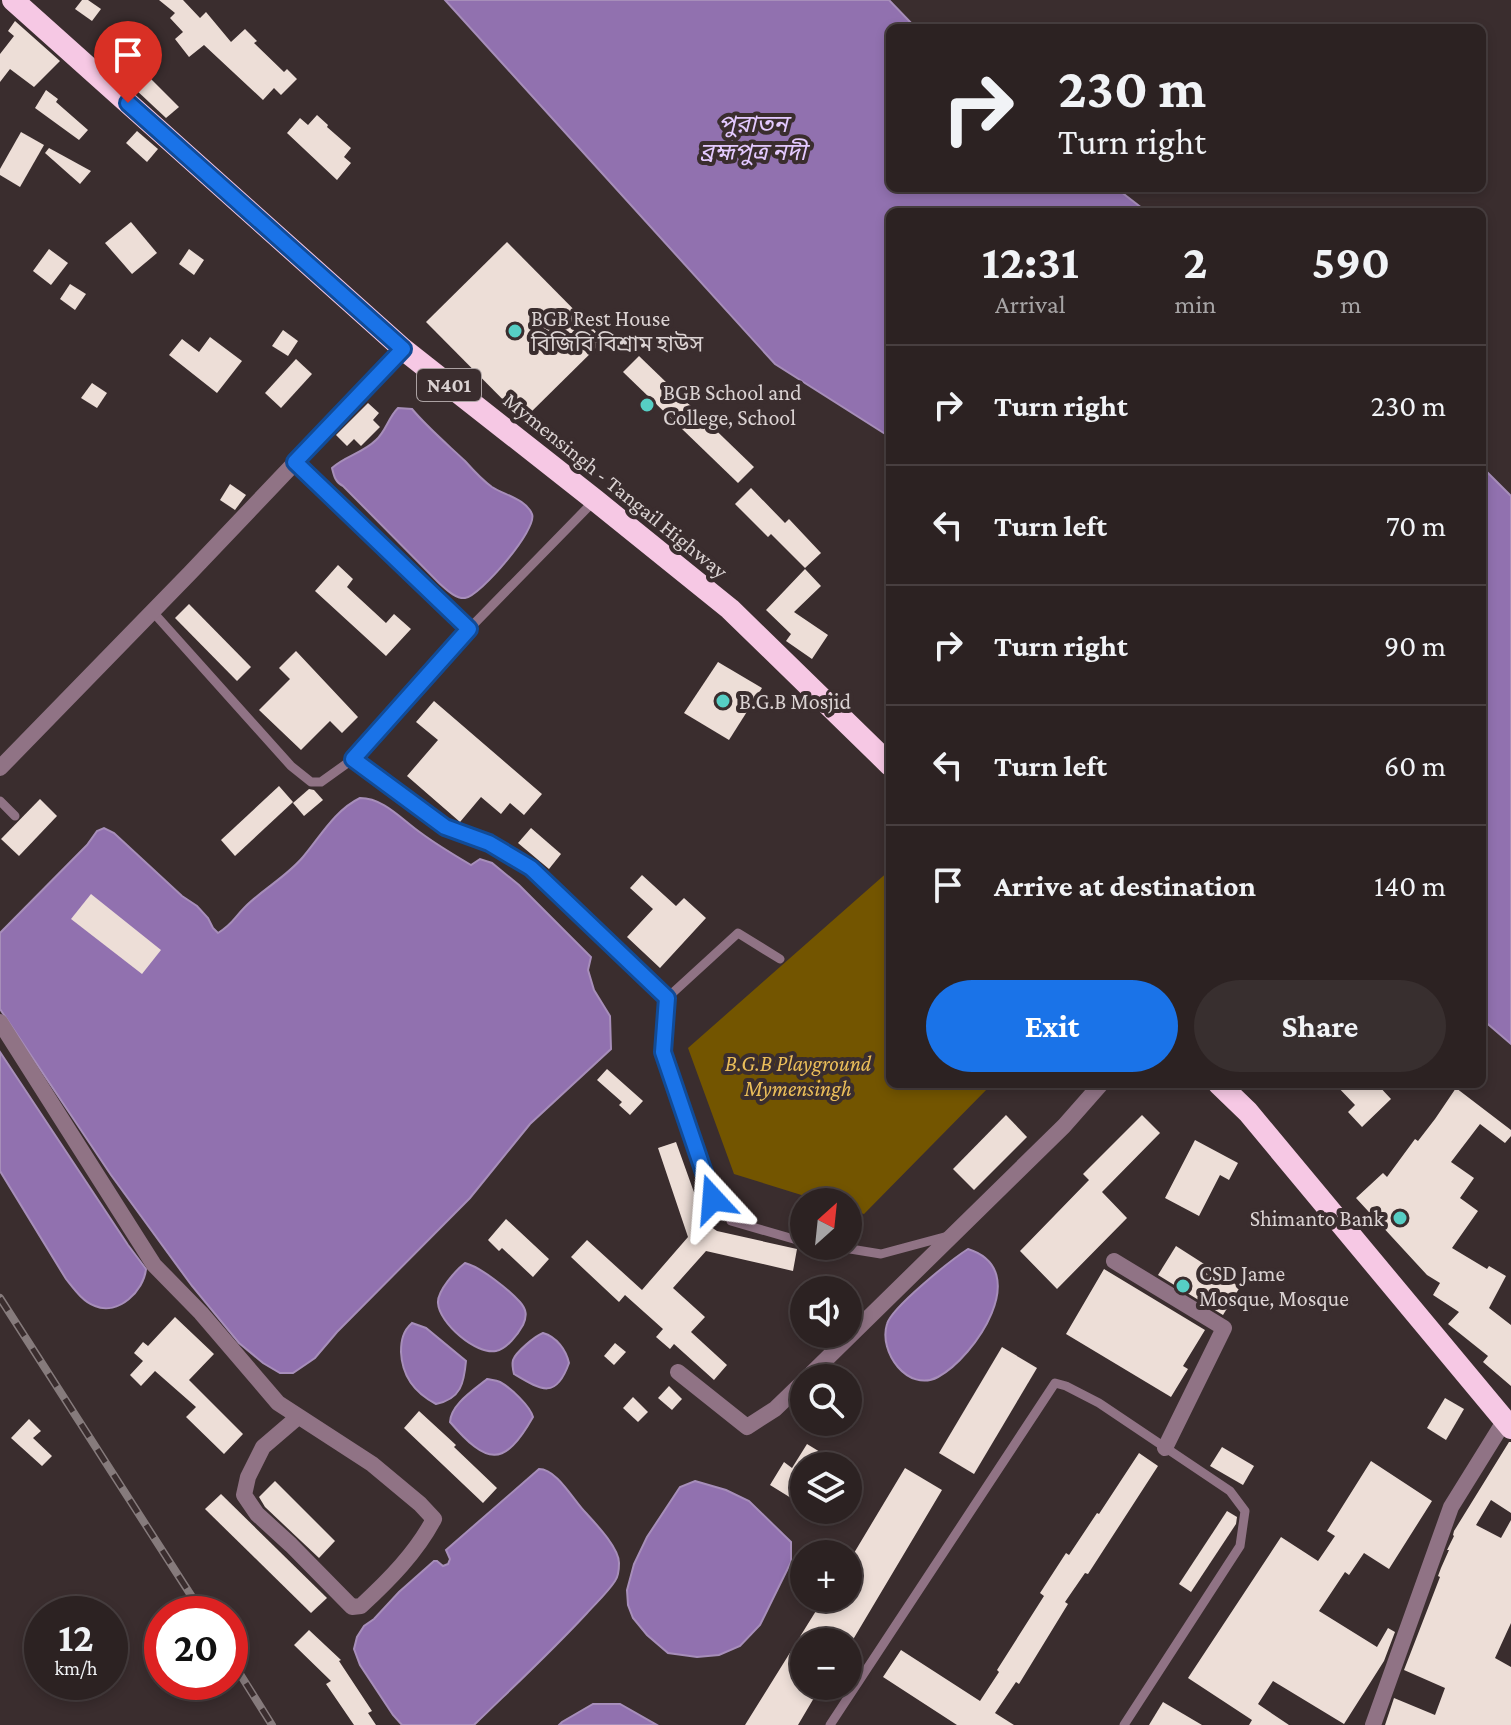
<!DOCTYPE html>
<meta charset="utf-8">
<style>
:root{--surface:#2c2222;--page:#382f2f;--text:#f1f3f6;--muted:#a6a4a5;--line:#483f40;--accent:#1a73e8}
body{margin:0;font-family:"Crimson Pro","Noto Sans Bengali",serif;background:var(--page);color:var(--text);height:100vh;display:flex;flex-direction:column;font-size:30px;white-space:nowrap}
*{box-sizing:border-box;margin:0}
p{font-size:26px;color:var(--muted)}
.icon{flex:none;width:44px;height:44px;fill:none;stroke:currentColor;stroke-width:2;stroke-linecap:round;stroke-linejoin:round}
.map{position:relative;flex:1;overflow:hidden}
.sheet{position:absolute;left:886px;top:208px;width:600px;height:880px;display:flex;flex-direction:column;background:var(--surface);border-radius:12px;box-shadow:0 4px 12px #0003,0 0 0 2px var(--line)}
.sheet>*{flex:none}
.banner{position:absolute;left:886px;top:24px;width:600px;height:168px;border-radius:12px;box-shadow:0 4px 12px #0003,0 0 0 2px var(--line);background:#2c2222;color:var(--text);overflow:hidden}
.needle{width:52px;rotate:27deg}
.fabs{position:absolute;left:790px;top:1188px;display:grid;gap:16px}
.fabs a{display:grid;place-items:center;width:72px;height:72px;border-radius:50%;background:var(--surface);box-shadow:0 4px 12px #0003,0 0 0 2px var(--line);font-size:40px}
.speed{position:absolute;left:24px;top:1596px;display:flex;gap:16px;font-size:40px;font-weight:700;text-align:center}
.speed>*{display:grid;place-content:center;width:104px;height:104px;border-radius:50%;background:var(--surface);box-shadow:0 4px 12px #0003,0 0 0 2px var(--line);line-height:1}
.speed small{font-size:20px;font-weight:400}
.speed .limit{border:12px solid #d22;background:#fff;color:#111}
.pin{position:absolute;display:grid;place-items:center;width:68px;height:68px;color:#fff;margin:-82px -34px;border-radius:50% 50% 50% 0;rotate:-45deg;box-shadow:0 0 8px #0007}
.pin .icon{rotate:45deg}
.me{position:absolute;width:88px;margin:-44px;rotate:341deg;stroke-linejoin:round;filter:drop-shadow(0 0 6px #0008)}
.turn{display:flex;align-items:center;gap:28px;height:168px;padding:0 40px;font-size:36px}
.turn .icon{width:104px;height:104px;stroke-width:2.5}
.turn b{display:block;font-size:56px;line-height:68px}
.eta{display:flex;justify-content:space-evenly;align-items:center;height:136px;text-align:center}
.eta b{font-size:48px;font-weight:700;line-height:56px}
.action{display:flex;gap:16px;margin-top:auto;padding:16px 40px}
.action a{flex:1;height:92px;border-radius:48px;background:var(--accent);color:#fff;font-size:32px;font-weight:700;line-height:92px;text-align:center}
.action a+a{background:var(--page);color:var(--text)}
ul{padding:0;list-style:none}
li{display:flex;align-items:center;gap:24px;height:120px;padding:0 40px;border-top:2px solid var(--line)}
li div{flex:1}
li b{display:block;font-size:30px}
li em{font-style:normal}
.map>svg:first-child{display:block}
.green{fill:#735500}
.water{fill:#9171af;stroke:#a78eba;stroke-width:2}
.building{fill:#edded7}
.lines{fill:none;stroke-linecap:round;stroke-linejoin:round}
.service{stroke:#907385;stroke-width:9}
.minor{stroke:#907385;stroke-width:16}
.trunk{stroke:#f6c8e4;stroke-width:22}
.rail-casing{stroke:#867b7c;stroke-width:8}
.rail{stroke:#3a2d2e;stroke-width:5;stroke-dasharray:15;stroke-linecap:butt}
.route-casing{stroke:#114b97;stroke-width:20}
.route{stroke:#1a73e8;stroke-width:14}
.poi-dot{fill:#56cec4;stroke:#3a2d2e;stroke-width:3}
.labels{text-anchor:middle;stroke-width:8;stroke-linejoin:round;paint-order:stroke}
.shield{fill:#3a2d2e;stroke:#aba1a2;stroke-width:2}
.shield-label{font-size:20px;font-weight:bold;fill:#dbd3d3}
.poi-label{font-size:22px;fill:#dbd3d3;stroke:#3a2d2e;text-anchor:start}
.street-label{font-size:22px;fill:#dbd3d3;stroke:#3a2d2e}
.park-label{font-size:22px;font-style:italic;fill:#ebbe5a;stroke:#3a2d2e}
.water-label{font-size:24px;font-style:italic;fill:#e4caff;stroke:#3a2d2e}
</style>
<div class="map">
<svg width="1511" height="1725" viewBox="0 0 1511 1725">
<rect width="100%" height="100%" fill="#3a2d2e"/>
<polygon class="green" points="890,870 890,1084 992,1084 864,1214 848,1209 848,1202 824,1202 734,1174 688,1048"/>
<g class="water">
<polygon points="445,0 889,0 916,28 890,28 890,188 1116,188 1147,212 890,212 890,437 775,364"/>
<path d="M398,408L412,409C428,428 447,444 465,461C473,470 482,480 492,487C504,495 526,499 532,514C538,529 480,596 465,598C455,599 445,588 439,583L343,486C335,482 334,476 332,468C345,456 363,453 376,440C386,431 388,418 398,408Z"/>
<polygon points="1482,467 1511,496 1511,1044 1482,1019"/>
<path d="M360,798C384,798 402,820 421,833C437,845 454,855 471,865L480,859L492,863L519,885L591,957L588,970L594,990L610,1016L611,1049L530,1124L470,1198L337,1332L315,1358L293,1373H280L263,1363L239,1343L192,1286L111,1175L0,1009V933L87,845L97,831L104,828L114,833L182,896L197,906L208,918L213,928L218,933C232,925 234,918 245,907C263,889 286,877 303,857C320,837 335,810 360,798Z"/>
<path d="M0,1052L128,1245L146,1269C144,1291 118,1316 95,1306C83,1302 74,1289 66,1279L0,1171Z"/>
<path d="M968,1249C1034,1270 975,1357 938,1377C908,1393 878,1352 887,1324C892,1307 951,1260 968,1249Z"/>
<path d="M465,1263C481,1267 509,1290 520,1302C527,1310 527,1316 523,1325C518,1334 507,1349 496,1351C476,1355 439,1323 438,1303C437,1291 456,1270 465,1263Z"/>
<path d="M412,1323L426,1328L466,1361C464,1383 461,1399 436,1404C415,1393 402,1377 401,1352C401,1340 403,1331 412,1323Z"/>
<path d="M543,1333C557,1337 566,1350 569,1363C556,1400 541,1390 514,1374C513,1370 512,1364 513,1360C516,1352 535,1336 543,1333Z"/>
<path d="M487,1379C492,1380 496,1380 500,1382C511,1388 530,1406 533,1417C504,1468 487,1465 450,1422C451,1404 474,1390 487,1379Z"/>
<path d="M539,1469C557,1469 573,1500 586,1513C596,1524 619,1548 619,1563C619,1568 618,1577 615,1581C608,1592 596,1603 587,1613C551,1652 512,1688 474,1725H402L393,1715L360,1665L354,1649L357,1637L364,1626L374,1619L399,1592L434,1561H437L443,1566L448,1564L450,1559L446,1550Z"/>
<polygon points="695,1481 726,1490 749,1501 791,1542 791,1562 760,1625 740,1646 719,1655 697,1657 668,1653 647,1635 633,1618 628,1605 627,1590 634,1564 647,1537 680,1487"/>
<polygon points="593,1704 620,1704 657,1725 559,1725 562,1722"/>
</g>
<g class="building">
<polygon points="82,0 88,0 101,9 92,21 75,9"/>
<polygon points="159,0 183,0 200,18 206,12 231,42 245,29 257,41 254,43 284,72 287,69 297,79 281,95 274,88 263,100 204,45 189,57 175,39 183,32 170,18 175,13"/>
<polygon points="15,21 60,61 34,87 10,69 0,82 0,54 14,36 8,31"/>
<polygon points="132,60 179,107 166,118 118,73"/>
<polygon points="46,90 58,99 56,102 88,130 79,140 35,108"/>
<polygon points="317,115 328,125 327,127 351,148 344,157 351,163 337,180 287,133 300,118 308,125"/>
<polygon points="137,131 158,149 147,162 126,143"/>
<polygon points="21,132 44,145 20,187 0,175 0,169"/>
<polygon points="49,148 91,171 80,184 45,153"/>
<polygon points="131,222 157,253 132,274 105,243"/>
<polygon points="507,242 604,340 523,420 426,322"/>
<polygon points="49,249 68,263 51,285 33,271"/>
<polygon points="189,249 204,260 194,275 179,264"/>
<polygon points="70,284 86,294 75,310 60,299"/>
<polygon points="283,330 298,341 288,356 272,346"/>
<polygon points="210,337 242,361 217,393 169,355 182,339 199,352"/>
<polygon points="639,356 754,467 738,483 623,372"/>
<polygon points="296,359 312,374 281,408 265,393"/>
<polygon points="92,383 107,393 97,408 81,398"/>
<polygon points="368,403 379,413 373,420 380,427 361,446 354,439 347,446 336,435"/>
<polygon points="230,484 246,495 235,510 220,500"/>
<polygon points="751,488 785,523 789,519 821,553 805,568 771,534 768,537 735,504"/>
<polygon points="338,565 353,579 347,587 386,623 394,614 411,629 386,656 315,591"/>
<polygon points="805,569 821,586 794,612 828,635 812,659 786,641 791,634 766,610"/>
<polygon points="189,604 251,667 237,681 175,618"/>
<polygon points="296,651 358,717 342,733 330,721 301,750 259,710 290,679 279,668"/>
<polygon points="718,662 762,688 729,740 684,713"/>
<polygon points="434,701 542,794 524,815 510,803 501,814 481,797 460,822 407,776 438,740 416,722"/>
<polygon points="279,786 293,802 235,856 221,840"/>
<polygon points="309,789 314,790 323,800 304,816 293,803"/>
<polygon points="40,799 57,816 19,856 1,839"/>
<polygon points="531,828 561,854 549,869 518,843"/>
<polygon points="642,875 676,906 684,898 706,918 660,968 627,937 653,909 630,888"/>
<polygon points="91,894 161,950 142,974 71,919"/>
<polygon points="607,1069 643,1101 630,1115 619,1105 622,1102 597,1080"/>
<polygon points="1335,1084 1377,1084 1391,1099 1362,1127 1348,1112 1355,1105"/>
<polygon points="1456,1088 1511,1130 1511,1136 1505,1143 1480,1124 1451,1162 1474,1178 1460,1198 1478,1211 1452,1248 1487,1269 1489,1266 1506,1276 1489,1308 1511,1325 1511,1386 1483,1362 1488,1356 1448,1324 1459,1312 1433,1295 1440,1283 1427,1275 1356,1198 1383,1173 1387,1177 1415,1139 1418,1141 1435,1119"/>
<polygon points="1006,1115 1027,1137 974,1190 953,1169"/>
<polygon points="1142,1115 1160,1133 1102,1192 1127,1218 1057,1289 1020,1251 1089,1180 1083,1174"/>
<polygon points="1195,1140 1238,1163 1229,1180 1220,1175 1199,1216 1165,1198"/>
<polygon points="676,1142 705,1223 717,1231 797,1249 793,1271 706,1251 673,1288 705,1317 691,1332 727,1365 714,1380 674,1344 670,1349 656,1337 663,1329 625,1295 619,1302 571,1257 587,1240 642,1290 688,1237 658,1148"/>
<polygon points="506,1219 549,1259 533,1277 502,1248 499,1251 488,1240"/>
<polygon points="1176,1246 1240,1287 1223,1315 1158,1275"/>
<polygon points="1104,1269 1205,1330 1183,1366 1188,1369 1171,1397 1066,1334"/>
<polygon points="175,1317 214,1354 189,1380 243,1434 224,1454 186,1417 196,1407 155,1371 141,1386 130,1375 143,1361 134,1353 143,1342 148,1346"/>
<polygon points="615,1343 626,1352 614,1365 604,1356"/>
<polygon points="1002,1347 1037,1368 974,1474 939,1453"/>
<polygon points="669,1386 682,1399 672,1410 658,1398"/>
<polygon points="633,1397 648,1412 638,1422 623,1408"/>
<polygon points="1445,1398 1464,1409 1446,1440 1427,1428"/>
<polygon points="419,1411 456,1445 454,1447 497,1488 483,1503 404,1428"/>
<polygon points="29,1419 41,1431 33,1438 52,1456 42,1466 11,1438"/>
<polygon points="1509,1442 1511,1442 1511,1513 1491,1500 1476,1525 1501,1538 1511,1520 1511,1623 1495,1658 1511,1667 1511,1725 1385,1725 1394,1698 1435,1715 1445,1688 1404,1670 1440,1577 1438,1576 1441,1568 1449,1550 1447,1550 1454,1536 1453,1535 1454,1531"/>
<polygon points="807,1444 843,1466 804,1466 804,1506 770,1485 784,1462 792,1468"/>
<polygon points="1222,1447 1254,1466 1243,1485 1210,1466"/>
<polygon points="1139,1453 1158,1466 1088,1574 1085,1573 1065,1602 1068,1604 1019,1684 1016,1682 995,1713 1014,1725 957,1725 883,1677 901,1650 980,1701 999,1672 997,1670 1044,1596 1040,1593 1066,1553 1069,1555 1097,1513 1099,1514"/>
<polygon points="1371,1461 1432,1501 1389,1569 1364,1553 1349,1575 1345,1572 1319,1611 1377,1647 1388,1628 1395,1632 1384,1661 1344,1724 1273,1681 1258,1704 1289,1725 1249,1725 1252,1720 1188,1678 1281,1537 1318,1561 1335,1536 1327,1531"/>
<polygon points="905,1468 942,1490 848,1648 848,1642 804,1642 804,1686 821,1686 798,1725 745,1725 824,1598 848,1598 848,1563"/>
<polygon points="275,1481 335,1541 319,1558 265,1507 259,1497"/>
<polygon points="221,1494 327,1598 311,1613 205,1509"/>
<polygon points="1227,1511 1237,1517 1236,1524 1191,1592 1179,1584"/>
<polygon points="309,1630 341,1660 339,1661 372,1711 368,1713 376,1725 354,1725 326,1684 331,1681 294,1645"/>
<polygon points="1163,1702 1202,1725 1149,1725"/>
</g>
<g class="lines">
<g class="service">
<polyline points="152,611 291,766 311,782 321,782 353,759 469,629 295,462"/>
<polyline points="469,629 595,500"/>
<polyline points="353,759 445,827 489,843 531,868 667,998 663,1052 713,1199"/>
<polyline points="0,801 15,816"/>
<polyline points="667,998 738,933 780,959"/>
<polyline points="731,1221 804,1242"/>
<polyline points="832,1246 881,1254 948,1236"/>
<polyline points="830,1725 1055,1383 1066,1386 1099,1403 1230,1491 1245,1511 1240,1546 1124,1725"/>
</g>
<g class="minor">
<polyline points="0,768 190,573 403,349"/>
<path d="M0,1022L154,1265L201,1313L278,1403L372,1464L420,1504L434,1519C416,1553 389,1580 361,1606L352,1607L291,1545L257,1514L244,1495L248,1477L263,1447L298,1417"/>
<polyline points="1114,1261 1224,1328 1165,1448"/>
<polyline points="678,1372 747,1427 775,1409 804,1381"/>
<polyline points="807,1378 1064,1126 1101,1084"/>
<polyline points="1373,1725 1451,1507 1505,1420"/>
</g>
<g class="trunk">
<polyline points="13,0 403,349 595,500 730,609 890,765"/>
<polyline points="1219,1084 1248,1112 1511,1428"/>
</g>
<g class="rail-casing">
<g id="rail">
<polyline points="0,1298 203,1614"/>
<polyline points="230,1658 272,1725"/>
</g>
</g>
<use href="#rail" class="rail"/>
</g>
<g class="lines">
<g class="route-casing">
<polyline id="route" points="128,103 403,349 295,462 469,629 353,759 445,827 489,843 531,868 667,998 663,1052 713,1199"/>
</g>
<use href="#route" class="route"/>
</g>
<g class="poi-dot">
<circle cx="515" cy="331" r="8"/>
<circle cx="647" cy="405" r="8"/>
<circle cx="723" cy="701" r="8"/>
<circle cx="1400" cy="1218" r="8"/>
<circle cx="1183" cy="1286" r="8"/>
</g>
<g class="labels">
<rect class="shield" x="417" y="369" width="64" height="32" rx="6"/>
<g class="shield-label">
<text x="449" y="392">N401</text>
</g>
<g class="poi-label">
<text x="531" y="326">BGB Rest House<tspan x="531" dy="25">বিজিবি বিশ্রাম হাউস</tspan></text>
<text x="663" y="400">BGB School and<tspan x="663" dy="25">College, School</tspan></text>
<text x="739" y="709">B.G.B Mosjid</text>
<text x="1384" y="1226" text-anchor="end">Shimanto Bank</text>
<text x="1199" y="1281">CSD Jame<tspan x="1199" dy="25">Mosque, Mosque</tspan></text>
</g>
<g class="street-label">
<text transform="translate(616 485) rotate(39)" y="8">Mymensingh - Tangail Highway</text>
</g>
<g class="park-label">
<text x="798" y="1071">B.G.B Playground<tspan x="798" dy="25">Mymensingh</tspan></text>
</g>
<g class="water-label">
<text x="753" y="132">পুরাতন<tspan x="753" dy="28">ব্রহ্মপুত্র নদী</tspan></text>
</g>
</g>
</svg>
<div class="fabs">
<a><svg class="needle" viewBox="-14 -14 28 28"><path d="M0-13l5 13h-10z" fill="#e53935"/><path d="M0 13l5-13h-10z" fill="#a6a4a5"/></svg></a>
<a><svg class="icon" aria-label="sound" viewBox="0 0 24 24"><path d="M4 9h4l5-4v14l-5-4H4zM17 9q2 3 0 6"/></svg></a>
<a><svg class="icon" aria-label="search" viewBox="0 0 24 24"><circle cx="10" cy="10" r="6"/><path d="M15 15l6 6"/></svg></a>
<a><svg class="icon" aria-label="layers" viewBox="0 0 24 24"><path d="M12 4l9 5-9 5-9-5zM3 14l9 5 9-5"/></svg></a>
<a>+</a>
<a>−</a>
</div>
<div class="speed"><div>12<small>km/h</small></div><div class="limit">20</div></div>
<div class="pin" style="left:128px;top:103px;background:#d93025"><svg class="icon" aria-label="arrive" viewBox="0 0 24 24"><path d="M6 21V4h12l-3 4 3 4H6"/></svg></div>
<svg class="me" style="left:713px;top:1199px" viewBox="-20 -20 40 40"><path d="M0-17L14 15 0 8-14 15z" fill="#1a73e8" stroke="#fff" stroke-width="4"/></svg>
<div class="banner">
<div class="turn"><svg class="icon" aria-label="right" viewBox="0 0 24 24"><path d="M7 20v-9h11M14 6l5 5-5 5"/></svg><div><b>230 m</b>Turn right</div></div>
</div>
<section class="sheet">
<div class="eta">
<div><b>12:31</b><p>Arrival</p></div>
<div><b>2</b><p>min</p></div>
<div><b>590</b><p>m</p></div>
</div>
<ul>
<li><svg class="icon" aria-label="right" viewBox="0 0 24 24"><path d="M7 20v-9h11M14 6l5 5-5 5"/></svg><div><b>Turn right</b></div><em>230 m</em></li>
<li><svg class="icon" aria-label="left" viewBox="0 0 24 24"><path d="M17 20v-9H6M10 6l-5 5 5 5"/></svg><div><b>Turn left</b></div><em>70 m</em></li>
<li><svg class="icon" aria-label="right" viewBox="0 0 24 24"><path d="M7 20v-9h11M14 6l5 5-5 5"/></svg><div><b>Turn right</b></div><em>90 m</em></li>
<li><svg class="icon" aria-label="left" viewBox="0 0 24 24"><path d="M17 20v-9H6M10 6l-5 5 5 5"/></svg><div><b>Turn left</b></div><em>60 m</em></li>
<li><svg class="icon" aria-label="arrive" viewBox="0 0 24 24"><path d="M6 21V4h12l-3 4 3 4H6"/></svg><div><b>Arrive at destination</b></div><em>140 m</em></li>
</ul>
<div class="action"><a>Exit</a><a>Share</a></div>
</section>
</div>
